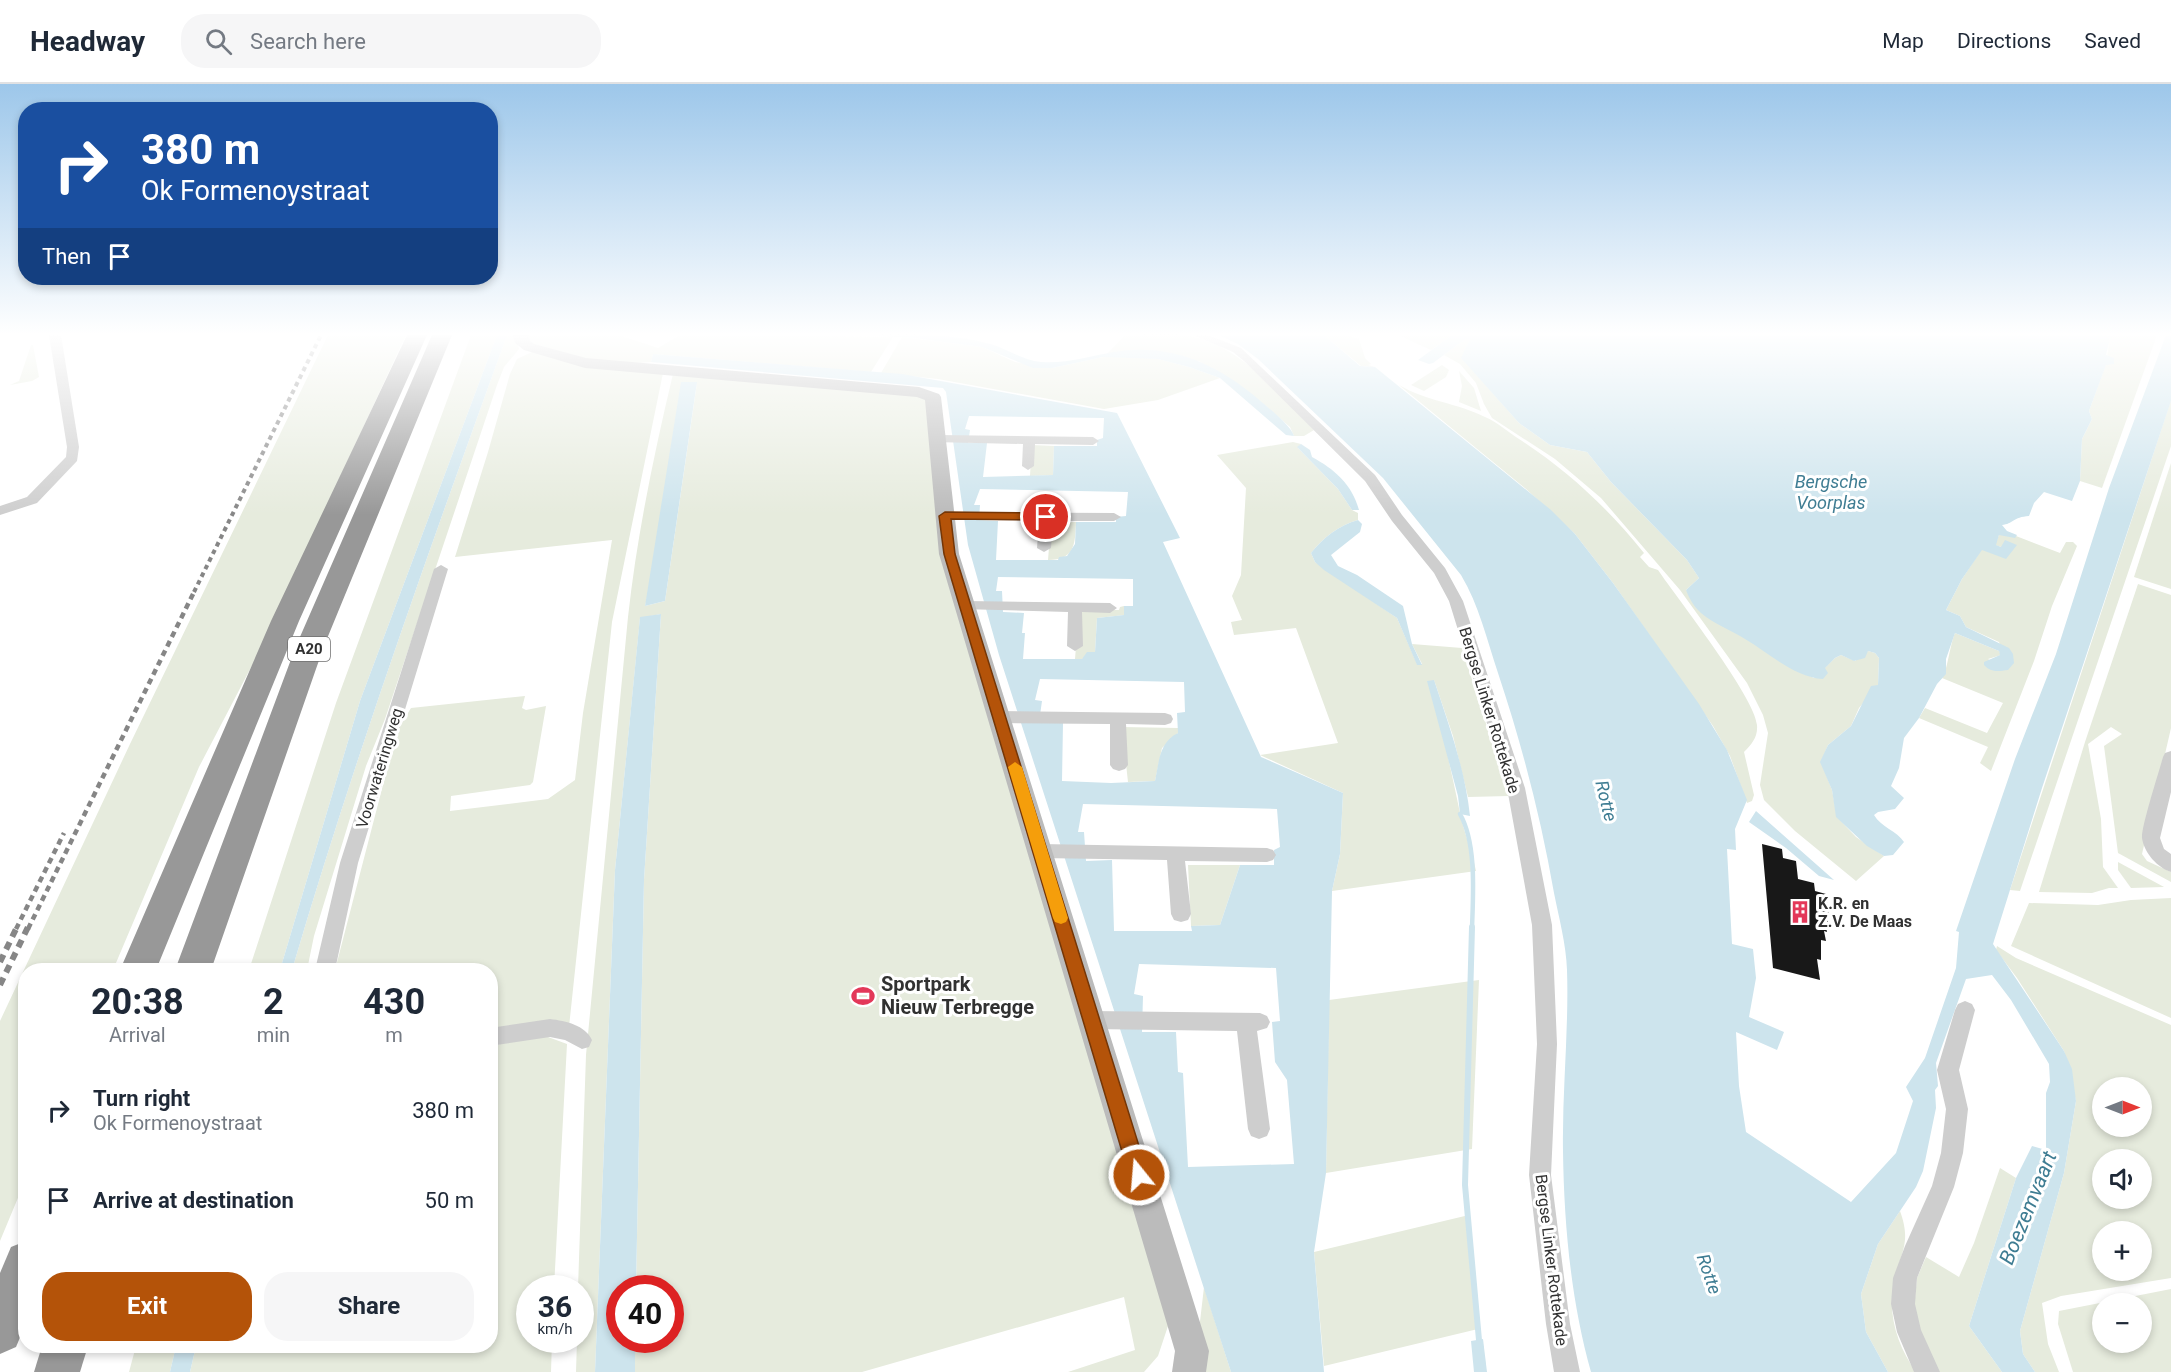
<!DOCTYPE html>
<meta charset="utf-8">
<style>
:root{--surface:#fff;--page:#f6f6f7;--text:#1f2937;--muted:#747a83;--line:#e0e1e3;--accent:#b45309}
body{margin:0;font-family:Roboto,sans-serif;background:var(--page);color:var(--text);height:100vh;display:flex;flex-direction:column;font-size:22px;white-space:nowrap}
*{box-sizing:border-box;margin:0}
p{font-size:20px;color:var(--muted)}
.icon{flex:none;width:33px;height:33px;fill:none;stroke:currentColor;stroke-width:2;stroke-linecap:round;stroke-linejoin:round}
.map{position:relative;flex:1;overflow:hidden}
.drawer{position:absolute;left:18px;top:879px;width:480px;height:390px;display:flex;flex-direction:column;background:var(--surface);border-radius:24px;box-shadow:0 3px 9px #0003}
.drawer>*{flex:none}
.guide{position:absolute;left:18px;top:18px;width:480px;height:183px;border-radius:24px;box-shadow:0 3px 9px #0003;background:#1a4fa0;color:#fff;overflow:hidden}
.needle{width:39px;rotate:90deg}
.buttons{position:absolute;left:2092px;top:993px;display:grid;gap:12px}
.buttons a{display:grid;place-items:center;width:60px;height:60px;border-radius:50%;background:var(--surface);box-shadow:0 3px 9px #0003;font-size:30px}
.speed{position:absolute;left:516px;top:1191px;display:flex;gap:12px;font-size:30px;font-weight:700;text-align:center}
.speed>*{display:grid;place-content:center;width:78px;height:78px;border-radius:50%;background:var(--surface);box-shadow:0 3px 9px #0003;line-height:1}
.speed small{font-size:15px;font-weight:400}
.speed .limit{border:9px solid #d22;background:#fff;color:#111}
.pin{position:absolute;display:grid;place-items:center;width:51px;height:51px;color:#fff;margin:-26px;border:3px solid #fff;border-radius:50%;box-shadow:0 2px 6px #0007}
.me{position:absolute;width:66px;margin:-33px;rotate:343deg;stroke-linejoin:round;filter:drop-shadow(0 0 4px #0008)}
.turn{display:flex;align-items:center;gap:21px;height:126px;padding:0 24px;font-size:27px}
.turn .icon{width:78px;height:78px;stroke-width:2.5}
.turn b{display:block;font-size:42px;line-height:51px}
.then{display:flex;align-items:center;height:57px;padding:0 24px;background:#0003;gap:12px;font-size:22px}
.eta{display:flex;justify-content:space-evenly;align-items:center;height:102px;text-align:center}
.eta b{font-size:36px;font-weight:700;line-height:42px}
.primary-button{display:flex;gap:12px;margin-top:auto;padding:12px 24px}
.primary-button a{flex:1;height:69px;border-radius:24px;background:var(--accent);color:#fff;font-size:24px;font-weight:700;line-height:69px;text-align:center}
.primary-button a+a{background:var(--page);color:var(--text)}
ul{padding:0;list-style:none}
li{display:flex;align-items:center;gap:18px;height:90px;padding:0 24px}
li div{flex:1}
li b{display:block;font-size:22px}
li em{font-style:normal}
header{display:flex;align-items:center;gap:36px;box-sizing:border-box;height:84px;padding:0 30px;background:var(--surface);border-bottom:2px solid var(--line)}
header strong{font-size:28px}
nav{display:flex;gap:33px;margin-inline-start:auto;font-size:21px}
.search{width:420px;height:54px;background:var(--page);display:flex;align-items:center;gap:15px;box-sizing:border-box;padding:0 21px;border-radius:24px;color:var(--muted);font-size:22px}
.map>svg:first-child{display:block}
.green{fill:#e6ebdd;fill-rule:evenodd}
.water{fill:#cde4ed;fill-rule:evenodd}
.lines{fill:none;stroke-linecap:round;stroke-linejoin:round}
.stream-far1{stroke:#cde4ed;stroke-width:4.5}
.stream{stroke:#cde4ed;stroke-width:6}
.building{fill:#181818}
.street{fill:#cecece;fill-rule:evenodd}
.secondary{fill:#bbb;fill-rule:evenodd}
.highway{fill:#989898;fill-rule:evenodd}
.rail-far2{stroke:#868686;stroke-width:4;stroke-dasharray:4.5 4;stroke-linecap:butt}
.rail-far1{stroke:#868686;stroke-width:4.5;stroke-dasharray:6 4.5;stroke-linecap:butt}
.rail{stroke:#868686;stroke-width:6;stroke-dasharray:8 6;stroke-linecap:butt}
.route{fill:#b45309;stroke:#753606;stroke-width:1.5}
.slow{fill:#f59e0b}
.labels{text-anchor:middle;stroke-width:6;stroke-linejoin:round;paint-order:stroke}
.shield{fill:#fff;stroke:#6f6f6f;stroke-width:1.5}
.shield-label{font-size:15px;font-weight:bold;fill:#313131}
.street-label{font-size:16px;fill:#313131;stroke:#fff}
.poi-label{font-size:16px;font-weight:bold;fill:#313131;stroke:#fff;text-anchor:start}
.water-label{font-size:18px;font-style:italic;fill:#3f7d93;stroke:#fff}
.near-poi-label{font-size:20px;font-weight:bold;fill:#313131;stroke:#fff;text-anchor:start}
.near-water-label{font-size:21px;font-style:italic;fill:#3f7d93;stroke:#fff}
</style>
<header>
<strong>Headway</strong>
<div class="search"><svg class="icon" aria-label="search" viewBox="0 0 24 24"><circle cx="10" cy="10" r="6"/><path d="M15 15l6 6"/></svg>Search here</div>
<nav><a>Map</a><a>Directions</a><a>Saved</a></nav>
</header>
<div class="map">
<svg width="2171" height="1288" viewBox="0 0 2171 1288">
<rect width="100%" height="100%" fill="#fff"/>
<g class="green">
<polygon points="328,251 406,251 260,566 199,683 113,886 26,886 25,1097 0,1157 0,937 130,660"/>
<polygon points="471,251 497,251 360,617 280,886 249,886 336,619"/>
<path d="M507,251H515L519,265L504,283L497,301L385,635L366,682L314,852L307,886H292C355,672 431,461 507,251Z"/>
<path d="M526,251H619L658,264L680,251L893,253L871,288L653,270L651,278C610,282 565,273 527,258Z"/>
<path d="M1125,251C1146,251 1170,248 1190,252C1243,263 1278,310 1314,346L1304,352H1294L1290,343L1261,318L1199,277L1107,270Z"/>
<polygon points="1324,251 1346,251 1359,255 1365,274 1371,280 1368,281 1375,283 1361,282"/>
<polygon points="1398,251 1452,251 1431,266"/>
<polygon points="2115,251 2157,251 2102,404 2080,397 2082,355 2092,335 2089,327 2106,280 2110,254"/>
<polygon points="902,253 982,263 1015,278 1052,284 1103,273 1125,272 1158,275 1189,283 1220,294 1158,316 1104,325 938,295 881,289"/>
<path d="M1470,255L1462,274L1519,339L1550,361L1587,368L1611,398L1687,476L1699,494L1686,506C1728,540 1765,572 1814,594L1835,574L1841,571L1855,577L1868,567L1875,569L1879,574L1878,601L1859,624L1851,642L1828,661L1821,678L1832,706L1837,733L1856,753L1884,772L1856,797L1795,747L1764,716L1760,701L1768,649L1763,631L1747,599L1680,506L1601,414L1555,375L1492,334L1484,320L1476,299L1460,280L1444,271L1464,256Z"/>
<polygon points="31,261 33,261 39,293 32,297 10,301 19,297"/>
<polygon points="532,268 663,289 612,538 569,943 491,946 490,886 335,886 397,647 411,624 525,612 522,624 526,626 546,622 533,698 530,701 451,712 450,727 548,715 575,696 583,629 612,456 455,473 488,368 510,290 517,275"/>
<polygon points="1442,281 1449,286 1446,293 1424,307 1411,301"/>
<polygon points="1459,287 1474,304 1481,327 1459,318 1462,302"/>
<path d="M673,290L926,313L949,475L1170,1236L1158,1272L1144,1288H1068L1135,1266L1124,1213L862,1288H635V1256H670V1204H636L644,796L661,530L640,534L615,786L595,1288H576L577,1256H580V1204H578L586,971L628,533C637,451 654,370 673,290ZM697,299L665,517L645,522Z"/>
<path d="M1399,301C1426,317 1457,319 1485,333C1497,338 1508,348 1519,355C1568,387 1608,424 1644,469L1640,473L1649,483L1658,486C1677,514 1755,613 1757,641C1758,653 1752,660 1744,668L1754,711L1752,717L1747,719L1730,672L1713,642L1613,499L1575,450L1526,405Z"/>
<polygon points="2171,316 2171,362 2020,807 2010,806"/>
<path d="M1293,358L1301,360L1298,364L1338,405L1352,426L1358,429V436C1339,441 1323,454 1311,469L1315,478L1397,534L1417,580H1422L1412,560L1462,564L1509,712L1468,713L1453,652L1434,596C1440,641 1451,685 1460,729C1464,748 1472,768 1476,787L1332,807L1340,770L1343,709L1260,671L1338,659L1296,544L1234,551L1231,538L1242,536L1232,512L1241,491L1246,404L1217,371Z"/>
<polygon points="1032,361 1054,362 1053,391 1030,392"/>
<polygon points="2171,379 2171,505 2134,493"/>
<path d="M1051,438H1076C1075,460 1075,476 1048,476Z"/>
<path d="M2004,450L2016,452L2060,469L2066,458H2073L2077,462L2052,522L2034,577L1991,687L1980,679L1988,663L1919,634L1925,624L1987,649L2003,619L1942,594C1947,589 1950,560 1955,549L1999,567L2001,571L1988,575L2008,586L1999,558L1966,543L1960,532L1946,526L1962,495L1982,465L2001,463L1995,461L1999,451Z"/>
<polygon points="2138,500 2171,511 2171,644 2142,770 2147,777 2171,788 2171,798 2118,769 2104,662 2122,650 2111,643 2088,660 2101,735 2103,783 2118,804 2109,804 2092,809 2039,808 2085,658"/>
<polygon points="1124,522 1125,531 1097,534 1095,568 1082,575 1075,575 1079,526 1119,526 1120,523"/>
<polygon points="1122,643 1178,644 1178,649 1162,664 1155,697 1128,698"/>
<polygon points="2118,778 2164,803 2131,804 2118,786"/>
<polygon points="1188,781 1240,781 1220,841 1191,842"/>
<polygon points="2171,814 2171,934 2011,862 2029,819 2098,821 2131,816"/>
<path d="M1997,862L2016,874L2171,941V1194L2061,1212L2042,1219L2048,1260L2059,1288H2035L2023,1270L2020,1247L2064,1089L2076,1017L2064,967L2017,894L1996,866ZM2103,1004H2142V1042H2103ZM2103,1076H2142V1114H2103ZM2103,1148H2142V1186H2103Z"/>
<polygon points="1479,896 1472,1065 1326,1089 1329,916"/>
<polygon points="534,953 548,953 567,960 554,1204 530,1204 530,1256 552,1256 551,1288 190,1288 196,1262 490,1262 491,962"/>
<polygon points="2000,1084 2016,1094 1969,1242 2002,1288 1934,1288 1913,1233 1917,1194 1926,1173 1959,1193 1974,1159"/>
<path d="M1900,1127C1912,1160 1900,1168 1894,1199C1887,1231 1898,1263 1916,1288H1888L1866,1248L1861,1210L1878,1160Z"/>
<polygon points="1469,1131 1478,1245 1324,1282 1314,1168"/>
<polygon points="1204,1203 1231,1288 1187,1288 1196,1272"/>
<path d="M2171,1205V1288H2073L2058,1240L2059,1227ZM2103,1220H2142V1258H2103Z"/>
<polygon points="136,1262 176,1262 170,1288 129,1288"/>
</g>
<g class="water">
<path d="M497,251H507C431,461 355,672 292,886H280L360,617Z"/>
<path d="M868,251C908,251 947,249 986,259C1006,263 1020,276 1041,278C1065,280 1091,272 1114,268C1170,259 1215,279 1257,314C1267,323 1290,340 1294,352L1286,351L1220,294L1189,283L1158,275L1103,273L1052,284H1033L982,263L914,254Z"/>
<path d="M1218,251H1324L1360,282L1375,283L1551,426L1575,450L1613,499L1699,620L1727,666L1747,716L1735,745L1736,766L1727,765L1732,860L1753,865L1756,894L1749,933L1784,948L1777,966L1736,948L1739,1002L1746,1048L1851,1118L1896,1069L1913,1017L1906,1003L1925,974L1956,884L1959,848L1956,847L2015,675L2056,570L2109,404L2166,251H2171V317L2042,704L1993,860L2064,967L2072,985L2076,1017L2064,1089L2020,1247L2023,1270L2035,1288H2002L1969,1242L2016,1094L2032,1062L2046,1066V1009L2050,998L2049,980L2011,916L1992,891L1966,895L1936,979L1938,1002L1935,1006L1936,1024L1923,1087L1916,1103L1878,1160L1861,1210L1866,1248L1888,1288H1591C1571,1217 1564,1141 1563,1067C1562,1007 1569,946 1567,886C1566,860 1559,834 1554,809C1541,734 1522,661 1498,589C1487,556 1479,521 1461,491L1383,394L1258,275L1238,260Z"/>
<path d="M1452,251H2115L2110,254L2106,271L2114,274V280L2106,281L2089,327L2092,335L2082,355L2080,397L2072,417L2044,408L2034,419L2029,432C2013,433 2013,440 2002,441L2007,447L2017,451L2015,454L1999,451L1996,461L2001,463L2005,456L2017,461L2006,475L1982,466L1962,495L1946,526L1960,532L1966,543L2009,564L2013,570L2014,579L2008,586C1999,587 1991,589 1984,581V578L2000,571L1999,567L1955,549L1946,575V590L1937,600L1919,634L1904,654L1899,684L1891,702L1904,714L1895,725L1878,728L1874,731C1881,743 1897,747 1904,758L1893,771L1884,772L1867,762L1836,733L1832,706L1820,678L1828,661L1851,642L1871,602L1878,601L1879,574L1875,569L1868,567L1865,574L1854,577L1841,571L1835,574L1825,584L1828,589L1823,595C1794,593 1769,569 1745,555C1731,546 1714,540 1701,529C1694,523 1689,514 1686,506L1699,494L1687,476L1611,398L1587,368L1550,361L1519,339L1461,274L1470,255L1464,256L1433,279L1429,280L1418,276Z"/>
<path d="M653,270L902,290L1117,329L1180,454L1163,458L1261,673L1343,709L1340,770L1332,807L1326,1089L1314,1168L1324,1288H1231L999,571L968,461L946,308L943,304L651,278ZM969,332L1104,334L1103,354L1097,356V362H1054L1053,391L983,393L987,359H968L970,346L965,345ZM980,405L1128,408L1126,432L1116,433V438H1076L1075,460L1067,472L1059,473L1058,476H996L998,437L979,436L980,421H974ZM998,493L1133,495V522H1124V531L1097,534L1095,568H1087L1082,575H1023L1025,549H1022L1024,529L1003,528L1002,507H996ZM1040,595L1184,598L1185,628L1177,629L1178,649C1159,658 1159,678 1155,697L1111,699L1062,697L1063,639L1039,638L1042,617L1035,616ZM1083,720L1277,725L1280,763L1274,766V781H1240L1220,841L1191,842L1192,847H1114L1112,776L1086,777L1084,748H1078ZM1139,880L1276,884L1280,937L1272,938L1275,978L1287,996L1294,1080L1188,1083L1183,989L1178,988L1176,948H1142L1143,912L1134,910Z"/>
<polygon points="681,298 697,298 665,517 645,522"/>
<path d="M1301,360L1310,366L1312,373C1334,385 1352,400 1359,426H1352L1338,405L1297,363Z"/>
<path d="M1358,436L1362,440L1360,448L1331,471L1338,482L1357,491L1403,522L1412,560L1422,581H1417L1397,534L1324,486L1315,478L1311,469C1323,454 1339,441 1358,436Z"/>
<polygon points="661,530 644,796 636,1204 620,1204 620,1256 635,1256 635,1288 595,1288 615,786 640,533"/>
<path d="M1434,596C1449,641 1465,685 1470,732L1460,730L1458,712L1427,597Z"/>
<polygon points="1756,727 1834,796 1819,792 1786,764 1749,738"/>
<polygon points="1483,1255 1487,1288 1474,1288 1471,1257"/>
<polygon points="176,1262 196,1262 190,1288 170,1288"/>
</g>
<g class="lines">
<path class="stream-far1" d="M1460,730C1477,760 1473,811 1472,845"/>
<polyline class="stream" points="1472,843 1465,1101 1479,1256"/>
</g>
<polygon class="building" points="1762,760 1782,765 1783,774 1796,777 1798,795 1814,799 1815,807 1826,810 1829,830 1827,829 1828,839 1825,838 1827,848 1824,847 1826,857 1821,856 1821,876 1817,875 1820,896 1773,884"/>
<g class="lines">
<g class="street">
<polygon points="49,251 61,251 79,363 77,377 37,419 0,431 0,422 27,413 66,373 67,363"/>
<polygon points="1193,251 1208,251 1241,264 1375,391 1402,431 1445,484 1463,517 1525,704 1552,841 1557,960 1551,1091 1570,1240 1580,1288 1554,1288 1546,1240 1529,1091 1537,960 1532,841 1507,704 1449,517 1434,489 1392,437 1365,397 1244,277 1233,268"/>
<polygon points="938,351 1093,353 1099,357 1093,361 1035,360 1034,382 1028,386 1022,382 1023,360 934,358 932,355 934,352"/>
<polygon points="945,428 1114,429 1121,433 1114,437 1053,437 1051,464 1044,468 1037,464 1039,437 940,435 938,432"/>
<polygon points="441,481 448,485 358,779 335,886 315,886 340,779 434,485"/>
<polygon points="966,517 1110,519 1117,524 1110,529 1082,528 1083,562 1075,567 1067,562 1068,528 961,525 959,522"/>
<polygon points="999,627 1165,629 1171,631 1173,635 1171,639 1165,641 1126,640 1128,681 1125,685 1119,687 1113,685 1110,681 1110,640 999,639 993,637 991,633 993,629"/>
<path d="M2171,667V708L2160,754L2164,765L2171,770V788C2158,784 2144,769 2142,754C2141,743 2159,688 2163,673L2165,669Z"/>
<polygon points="1040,760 1267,764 1273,766 1276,771 1273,776 1267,778 1185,777 1191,830 1188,836 1181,838 1174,836 1171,830 1167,776 1040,774 1034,772 1031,767 1034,762"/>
<polygon points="1965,917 1972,920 1975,926 1959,986 1968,1025 1963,1069 1954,1103 1917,1194 1915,1220 1921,1246 1940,1288 1914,1288 1897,1248 1891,1220 1893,1194 1905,1162 1932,1102 1941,1069 1946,1025 1937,986 1955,926 1958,920"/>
<polygon points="1092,927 1260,929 1267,932 1270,938 1267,944 1257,947 1270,1045 1267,1052 1259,1055 1251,1052 1248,1045 1237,947 1092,945 1085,942 1082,936 1085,930"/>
<path d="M550,935C566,937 585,941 592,956L589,963L582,965L565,956L550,953L490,962V944Z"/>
</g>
<polygon class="secondary" points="513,251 529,251 530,257 534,260 586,274 919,303 939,310 941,313 959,470 1209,1267 1206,1288 1172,1288 1175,1267 939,470 925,316 917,313 585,284 524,266 515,259"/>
<g class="highway">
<polygon points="407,251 427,251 299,537 156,886 120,886 271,537"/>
<polygon points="432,251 452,251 324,562 211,886 175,886 296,562"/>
<polygon points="26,1157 26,1239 16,1263 0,1270 0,1189 11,1163"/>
<polygon points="42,1262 88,1262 80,1288 34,1288"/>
</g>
<polyline class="rail-far2" points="194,508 321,251"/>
<g class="rail-far1">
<polyline points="16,845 64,749"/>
<polyline points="28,845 195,506"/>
</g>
<g class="rail">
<polyline points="0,878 17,843"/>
<polyline points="0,901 28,843"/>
</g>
</g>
<linearGradient id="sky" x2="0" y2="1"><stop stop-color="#9dc7ea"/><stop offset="0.58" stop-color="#fff"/><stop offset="1" stop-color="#fff" stop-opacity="0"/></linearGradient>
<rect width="2171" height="431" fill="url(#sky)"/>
<polygon class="route" points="945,428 1046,429 1051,433 1046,436 951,435 955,470 1148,1091 1145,1097 1139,1100 1132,1097 1129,1091 944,470 939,432"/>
<polygon class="slow" points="1015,678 1022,683 1068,834 1066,838 1061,840 1055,838 1053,834 1008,683"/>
<defs>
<g id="building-bare" transform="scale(1.8)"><path d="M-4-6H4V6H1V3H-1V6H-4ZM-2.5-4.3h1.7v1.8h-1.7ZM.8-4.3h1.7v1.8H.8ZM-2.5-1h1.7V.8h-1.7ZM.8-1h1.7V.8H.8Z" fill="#e33859" stroke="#fff" stroke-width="2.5" paint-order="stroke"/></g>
<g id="stadium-bare" transform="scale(1.8)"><path d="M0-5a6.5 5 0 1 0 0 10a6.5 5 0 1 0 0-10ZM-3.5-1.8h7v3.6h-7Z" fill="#e33859" stroke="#fff" stroke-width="2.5" paint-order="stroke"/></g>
</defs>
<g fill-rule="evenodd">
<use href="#building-bare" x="1800" y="828"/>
<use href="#stadium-bare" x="863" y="912"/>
</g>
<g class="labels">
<rect class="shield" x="288" y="553" width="42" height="24" rx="4.5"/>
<g class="shield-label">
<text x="309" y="570">A20</text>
</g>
<g class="street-label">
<text transform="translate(1490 626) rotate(73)" y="6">Bergse Linker Rottekade</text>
<text transform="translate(379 684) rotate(-73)" y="6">Voorwateringweg</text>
<text transform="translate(1552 1176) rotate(83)" y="6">Bergse Linker Rottekade</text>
</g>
<g class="poi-label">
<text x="1818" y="825">K.R. en<tspan x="1818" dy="18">Z.V. De Maas</tspan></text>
</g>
<g class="water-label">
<text x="1831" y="404">Bergsche<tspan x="1831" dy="21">Voorplas</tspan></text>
<text transform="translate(1606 717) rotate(76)" y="6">Rotte</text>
<text transform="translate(1709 1190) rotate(71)" y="6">Rotte</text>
</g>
<g class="near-poi-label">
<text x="881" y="907">Sportpark<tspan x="881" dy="23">Nieuw Terbregge</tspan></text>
</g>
<g class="near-water-label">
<text transform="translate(2028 1124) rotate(-68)" y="7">Boezemvaart</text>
</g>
</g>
</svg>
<div class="buttons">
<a><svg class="needle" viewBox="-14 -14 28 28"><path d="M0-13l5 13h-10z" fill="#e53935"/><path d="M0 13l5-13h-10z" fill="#747a83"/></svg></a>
<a><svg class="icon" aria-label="sound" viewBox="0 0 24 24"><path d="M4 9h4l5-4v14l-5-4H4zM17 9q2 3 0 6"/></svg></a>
<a>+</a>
<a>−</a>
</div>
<div class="speed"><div>36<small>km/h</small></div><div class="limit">40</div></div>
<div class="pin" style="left:1046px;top:433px;background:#d93025"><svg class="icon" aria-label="arrive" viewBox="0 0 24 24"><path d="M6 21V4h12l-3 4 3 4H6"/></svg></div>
<svg class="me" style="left:1139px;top:1091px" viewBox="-20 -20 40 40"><circle r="17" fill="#b45309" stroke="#fff" stroke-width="3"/><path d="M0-11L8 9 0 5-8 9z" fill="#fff"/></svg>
<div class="guide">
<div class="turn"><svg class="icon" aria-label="right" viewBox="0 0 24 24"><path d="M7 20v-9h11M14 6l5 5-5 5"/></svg><div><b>380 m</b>Ok Formenoystraat</div></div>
<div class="then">Then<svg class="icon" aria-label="arrive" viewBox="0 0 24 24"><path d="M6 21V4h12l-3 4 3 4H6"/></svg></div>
</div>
<section class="drawer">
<div class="eta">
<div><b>20:38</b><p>Arrival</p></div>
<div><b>2</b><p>min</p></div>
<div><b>430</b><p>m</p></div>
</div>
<ul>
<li><svg class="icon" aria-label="right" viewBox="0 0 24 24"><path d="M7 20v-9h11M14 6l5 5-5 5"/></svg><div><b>Turn right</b><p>Ok Formenoystraat</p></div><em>380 m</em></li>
<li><svg class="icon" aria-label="arrive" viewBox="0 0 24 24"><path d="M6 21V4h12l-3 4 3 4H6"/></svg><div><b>Arrive at destination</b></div><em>50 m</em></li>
</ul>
<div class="primary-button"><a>Exit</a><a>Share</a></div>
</section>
</div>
